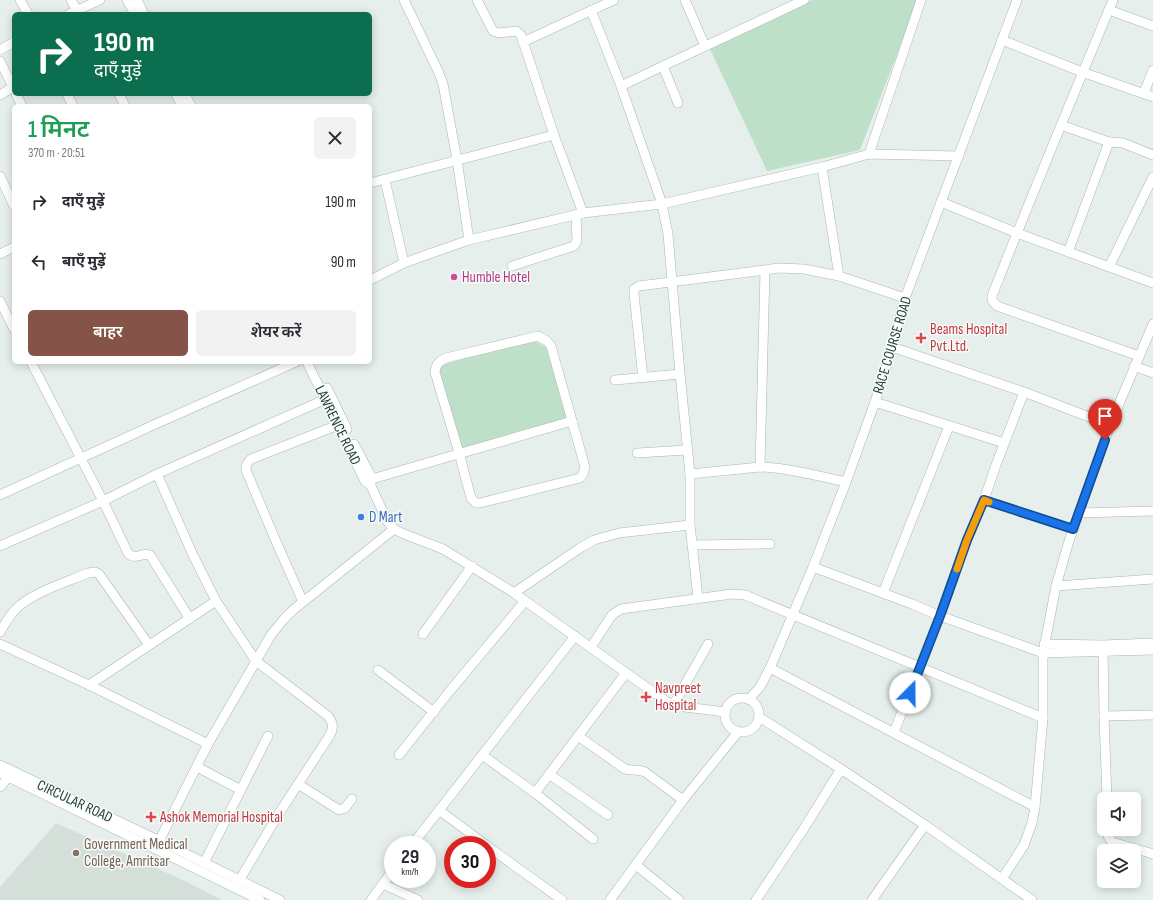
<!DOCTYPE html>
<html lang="hi">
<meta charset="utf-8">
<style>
:root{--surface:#fff;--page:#f2f2f3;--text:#2b2b33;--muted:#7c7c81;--accent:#855347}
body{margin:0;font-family:"Sofia Sans Condensed","Noto Sans Devanagari",sans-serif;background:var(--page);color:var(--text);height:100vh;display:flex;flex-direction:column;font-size:15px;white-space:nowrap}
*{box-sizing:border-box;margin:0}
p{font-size:13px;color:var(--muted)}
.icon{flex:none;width:22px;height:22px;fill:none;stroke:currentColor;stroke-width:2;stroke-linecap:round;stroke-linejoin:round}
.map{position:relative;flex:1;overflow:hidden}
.drawer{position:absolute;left:12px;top:104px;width:360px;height:260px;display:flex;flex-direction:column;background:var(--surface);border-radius:6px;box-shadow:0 2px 10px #0003}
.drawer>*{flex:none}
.banner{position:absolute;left:12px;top:12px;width:360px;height:84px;border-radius:6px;box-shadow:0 2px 10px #0003;background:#0b6e4f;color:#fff;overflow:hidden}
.controls{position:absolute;left:1097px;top:792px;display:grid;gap:8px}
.controls a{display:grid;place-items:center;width:44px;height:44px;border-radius:6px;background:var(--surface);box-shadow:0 2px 10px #0003;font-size:20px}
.speed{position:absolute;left:384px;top:836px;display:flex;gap:8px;font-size:20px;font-weight:700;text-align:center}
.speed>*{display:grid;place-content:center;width:52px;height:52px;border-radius:50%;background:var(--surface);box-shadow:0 2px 10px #0003;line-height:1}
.speed small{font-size:10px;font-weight:400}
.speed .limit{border:6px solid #d22;background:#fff;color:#111}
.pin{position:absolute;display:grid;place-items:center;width:34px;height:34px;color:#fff;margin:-41px -17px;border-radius:50% 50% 50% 0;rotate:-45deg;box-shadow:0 0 4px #0007}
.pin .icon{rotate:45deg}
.me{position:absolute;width:44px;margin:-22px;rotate:22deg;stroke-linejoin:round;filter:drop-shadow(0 0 3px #0008)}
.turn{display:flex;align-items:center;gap:14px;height:84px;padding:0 16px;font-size:18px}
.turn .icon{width:52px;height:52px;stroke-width:2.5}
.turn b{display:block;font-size:28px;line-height:34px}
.round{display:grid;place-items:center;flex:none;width:42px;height:42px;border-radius:6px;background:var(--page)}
.head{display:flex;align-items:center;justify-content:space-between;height:68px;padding:0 16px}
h1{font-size:24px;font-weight:600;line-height:30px;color:#1e9e55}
.primary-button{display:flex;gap:8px;margin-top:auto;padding:8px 16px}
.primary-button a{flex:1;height:46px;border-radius:6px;background:var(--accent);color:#fff;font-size:16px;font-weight:600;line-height:46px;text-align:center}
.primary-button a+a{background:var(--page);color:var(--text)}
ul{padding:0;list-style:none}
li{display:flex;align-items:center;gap:12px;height:60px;padding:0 16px}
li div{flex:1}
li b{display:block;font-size:15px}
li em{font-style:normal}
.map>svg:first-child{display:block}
.built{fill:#d4dfda}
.green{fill:#bfe0c8}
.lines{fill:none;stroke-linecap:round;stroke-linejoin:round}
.minor-casing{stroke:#a8b8b2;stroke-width:10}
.minor{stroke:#fff;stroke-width:9}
.route-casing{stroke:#114b97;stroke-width:10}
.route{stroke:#1a73e8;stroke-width:7}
.slow{stroke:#f59e0b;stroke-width:7}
.hotel-dot{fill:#d1479c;stroke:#f7fbf9;stroke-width:1.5}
.health-dot{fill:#e0444e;stroke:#f7fbf9;stroke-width:1.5}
.shop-dot{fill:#3f7fe0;stroke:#f7fbf9;stroke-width:1.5}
.education-dot{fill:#8d6e63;stroke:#f7fbf9;stroke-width:1.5}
.labels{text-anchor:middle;stroke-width:3;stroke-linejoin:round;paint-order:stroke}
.hotel-label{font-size:15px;fill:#b23c85;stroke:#f7fbf9;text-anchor:start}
.health-label{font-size:15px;fill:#be3a42;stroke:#f7fbf9;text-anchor:start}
.street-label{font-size:15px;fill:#24423a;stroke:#f7fbf9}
.shop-label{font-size:15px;fill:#366cbe;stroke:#f7fbf9;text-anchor:start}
.education-label{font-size:15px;fill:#785e54;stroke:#f7fbf9;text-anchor:start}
</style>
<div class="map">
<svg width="1153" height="900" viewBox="0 0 1153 900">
<rect width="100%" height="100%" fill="#e6efeb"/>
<polygon class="built" points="56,823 187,882 222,900 0,900 0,887"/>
<g class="green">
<polygon points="812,0 918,0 860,150 767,171 710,49"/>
<polygon points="532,339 547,348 568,418 462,449 438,366"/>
</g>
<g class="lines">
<g class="minor-casing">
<g id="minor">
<polyline points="20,0 28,14"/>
<polyline points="71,0 79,14"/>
<polyline points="127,0 135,14"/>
<polyline points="137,0 144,14"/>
<polyline points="404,0 438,71 443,84 457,160 469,240"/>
<polyline points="477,0 493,31 499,33 516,31 521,35 554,135 583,213"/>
<polyline points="685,0 705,46"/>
<path d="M1113,0C1072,98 1031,197 992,296V300L997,306L1139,356"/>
<polyline points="591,10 621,86 662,204 668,234 680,374 690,474 690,525 698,598"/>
<polyline points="1109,10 1153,26"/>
<polyline points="69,14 100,0"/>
<polyline points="1002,40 1082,72 1153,97"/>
<polyline points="523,42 614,0"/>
<polyline points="0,50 14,42"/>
<polyline points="0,61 14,89"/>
<polyline points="663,66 678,103"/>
<polyline points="621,86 663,66 804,0"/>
<polyline points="1144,93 1153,70"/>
<polyline points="16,94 22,106"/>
<polyline points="67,94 73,106"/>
<polyline points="119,94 125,106"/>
<polyline points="176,94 182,106"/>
<polyline points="185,94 191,106"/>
<polyline points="0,95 13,87"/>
<polyline points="1061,125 1109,142"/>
<polyline points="869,154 921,0"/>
<polyline points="822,167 839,276"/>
<polyline points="0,176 14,206"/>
<polyline points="385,180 404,263"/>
<polyline points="370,183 554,135"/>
<polyline points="941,202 1017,233 1153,283"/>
<polyline points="1068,252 1109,142 1123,143 1153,155"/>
<polyline points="0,254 14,247"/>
<polyline points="512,266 574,246 577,241 576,214"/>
<polyline points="1109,267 1153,177"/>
<polyline points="370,280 404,263 429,254 469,240 583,213 662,204 822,167 869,154 959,156"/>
<polyline points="0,301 14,329"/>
<path d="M538,336L547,341L551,346L585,467L583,474L580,478L480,503H476L471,498L459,453L435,372C436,364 439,361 446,358Z"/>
<polyline points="892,347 1024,392 1110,425"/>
<path d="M31,362L103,501L128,553C135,561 142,552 150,555L190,619"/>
<polyline points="307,362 365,481 371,486 387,521 394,529 404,534 443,549 514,593 667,702 685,707 725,712"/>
<polyline points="1134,366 1153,373"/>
<polyline points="643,378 634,294 634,289 639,286 765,270 778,268 804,269 839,276 905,298"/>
<polyline points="615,380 680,374"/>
<polyline points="327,388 347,429"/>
<polyline points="875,402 1004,443"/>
<polyline points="354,444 372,478 371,483"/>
<polyline points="637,453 687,450"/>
<polyline points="760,467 765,270"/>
<path d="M157,474L193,555L216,601L256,661L328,716C333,723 334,727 330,735L278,815L239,881"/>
<path d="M690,474L760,467C789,468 818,476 846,482"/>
<polyline points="365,481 572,421"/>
<polyline points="0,495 158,423 296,362"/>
<polyline points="984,500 1073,529"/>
<polyline points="1079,513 1153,511"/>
<polyline points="692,545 770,544"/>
<polyline points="0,546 103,501 157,474 326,399"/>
<polyline points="813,567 912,604 940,616 1043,653 1153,650"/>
<polyline points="1056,586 1153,579"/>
<polyline points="514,593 580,548 594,540 619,533 690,525"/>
<polyline points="883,593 949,426"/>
<path d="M303,602L275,539L246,470C246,465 247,462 251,459L338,425"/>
<path d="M0,632C5,624 9,616 16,609C31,593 67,582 88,573L95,572L99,574L149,645"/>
<polyline points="423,634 472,566"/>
<polyline points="0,644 89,685 208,744"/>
<polyline points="1044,644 1103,645 1153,643"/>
<polyline points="1103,645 1104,716 1107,799"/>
<polyline points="591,647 612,615 621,609 732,594 745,595 1043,718"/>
<polyline points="770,668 1035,807"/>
<polyline points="378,670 434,712"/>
<polyline points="89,685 216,601"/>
<circle cx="742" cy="715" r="17"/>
<polyline points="749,699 760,687 770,668 813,567 846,482 875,402 892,347 905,298 1017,0"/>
<polyline points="674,704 708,644"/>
<polyline points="1104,716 1153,715"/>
<polyline points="759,717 841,769 925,825 1032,900"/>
<polyline points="894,732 940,616 967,540 984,500 996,465 1024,392"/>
<path d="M578,736L625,769C631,771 639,769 645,772L683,800"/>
<polyline points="399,755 449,692 525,601"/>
<polyline points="482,755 535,793 593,839"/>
<polyline points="0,765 160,841 280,900"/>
<polyline points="197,767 241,790"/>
<polyline points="0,773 260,900"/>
<polyline points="549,774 608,815"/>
<polyline points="298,784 339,810 345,808 352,799"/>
<polyline points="0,787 11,774"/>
<polyline points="535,793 626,673"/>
<polyline points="439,810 486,845"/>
<polyline points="1108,829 1108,836 1112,842 1153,854"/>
<polyline points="412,845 575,636"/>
<polyline points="487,846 562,900"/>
<polyline points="155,849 208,744 271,635 284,619 293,610 394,529"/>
<polyline points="204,863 268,736"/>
<polyline points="636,865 679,900"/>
<polyline points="1002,879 1024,845 1032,823 1035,807 1043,718 1043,653 1056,586 1069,541 1110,425 1153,324"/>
<polyline points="383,884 418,900"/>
<polyline points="371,900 393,870"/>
<polyline points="610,900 683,800 738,732"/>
<polyline points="756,900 803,830 841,769"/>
<polyline points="872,900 925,825"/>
</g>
</g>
<use href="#minor" class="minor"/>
</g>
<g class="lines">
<g class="route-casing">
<polyline id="route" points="910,693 940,616 967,540 984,500 1073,529 1105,440"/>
</g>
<use href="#route" class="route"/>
<polyline class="slow" points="957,569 967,540 984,500 989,502"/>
</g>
<circle class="hotel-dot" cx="454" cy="277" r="4"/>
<g class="health-dot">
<path d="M919 332h4v4h4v4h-4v4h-4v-4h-4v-4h4z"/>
<path d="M644 691h4v4h4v4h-4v4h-4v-4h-4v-4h4z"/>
<path d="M149 811h4v4h4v4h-4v4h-4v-4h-4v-4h4z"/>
</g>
<circle class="shop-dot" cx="361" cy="517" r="4"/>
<circle class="education-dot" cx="76" cy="853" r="4"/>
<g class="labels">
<g class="hotel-label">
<text x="462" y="282">Humble Hotel</text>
</g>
<g class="health-label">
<text x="930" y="334">Beams Hospital<tspan x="930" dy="17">Pvt.Ltd.</tspan></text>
<text x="655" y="693">Navpreet<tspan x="655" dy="17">Hospital</tspan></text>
<text x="160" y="822">Ashok Memorial Hospital</text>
</g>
<g class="street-label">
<text transform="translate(892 345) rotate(-73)" y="5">RACE COURSE ROAD</text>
<text transform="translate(338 425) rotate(64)" y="5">LAWRENCE ROAD</text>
<text transform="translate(75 801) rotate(25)" y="5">CIRCULAR ROAD</text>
</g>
<g class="shop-label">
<text x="369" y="522">D Mart</text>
</g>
<g class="education-label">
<text x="84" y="849">Government Medical<tspan x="84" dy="17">College, Amritsar</tspan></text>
</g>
</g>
</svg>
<div class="controls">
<a><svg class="icon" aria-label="sound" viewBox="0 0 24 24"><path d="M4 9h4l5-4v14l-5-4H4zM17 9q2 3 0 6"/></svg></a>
<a><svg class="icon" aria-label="layers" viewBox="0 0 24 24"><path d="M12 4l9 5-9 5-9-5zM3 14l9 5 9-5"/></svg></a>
</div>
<div class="speed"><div>29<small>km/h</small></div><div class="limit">30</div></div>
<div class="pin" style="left:1105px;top:440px;background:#d93025"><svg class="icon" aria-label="arrive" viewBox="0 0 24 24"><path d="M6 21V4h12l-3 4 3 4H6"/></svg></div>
<svg class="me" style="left:910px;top:693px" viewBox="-20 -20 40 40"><circle r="19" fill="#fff"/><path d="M0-13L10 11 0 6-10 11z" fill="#1a73e8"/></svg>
<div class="banner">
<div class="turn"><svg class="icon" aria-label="right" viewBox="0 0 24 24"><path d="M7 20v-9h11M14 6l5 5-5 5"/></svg><div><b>190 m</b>दाएँ मुड़ें</div></div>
</div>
<section class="drawer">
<div class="head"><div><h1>1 मिनट</h1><p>370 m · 20:51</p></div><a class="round"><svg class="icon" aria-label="close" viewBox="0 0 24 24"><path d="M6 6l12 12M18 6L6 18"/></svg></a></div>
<ul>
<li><svg class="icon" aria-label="right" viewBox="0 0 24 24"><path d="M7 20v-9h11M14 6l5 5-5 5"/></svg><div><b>दाएँ मुड़ें</b></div><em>190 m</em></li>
<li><svg class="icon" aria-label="left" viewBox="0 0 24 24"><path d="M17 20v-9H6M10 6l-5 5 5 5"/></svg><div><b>बाएँ मुड़ें</b></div><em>90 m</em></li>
</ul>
<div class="primary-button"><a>बाहर</a><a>शेयर करें</a></div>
</section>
</div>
